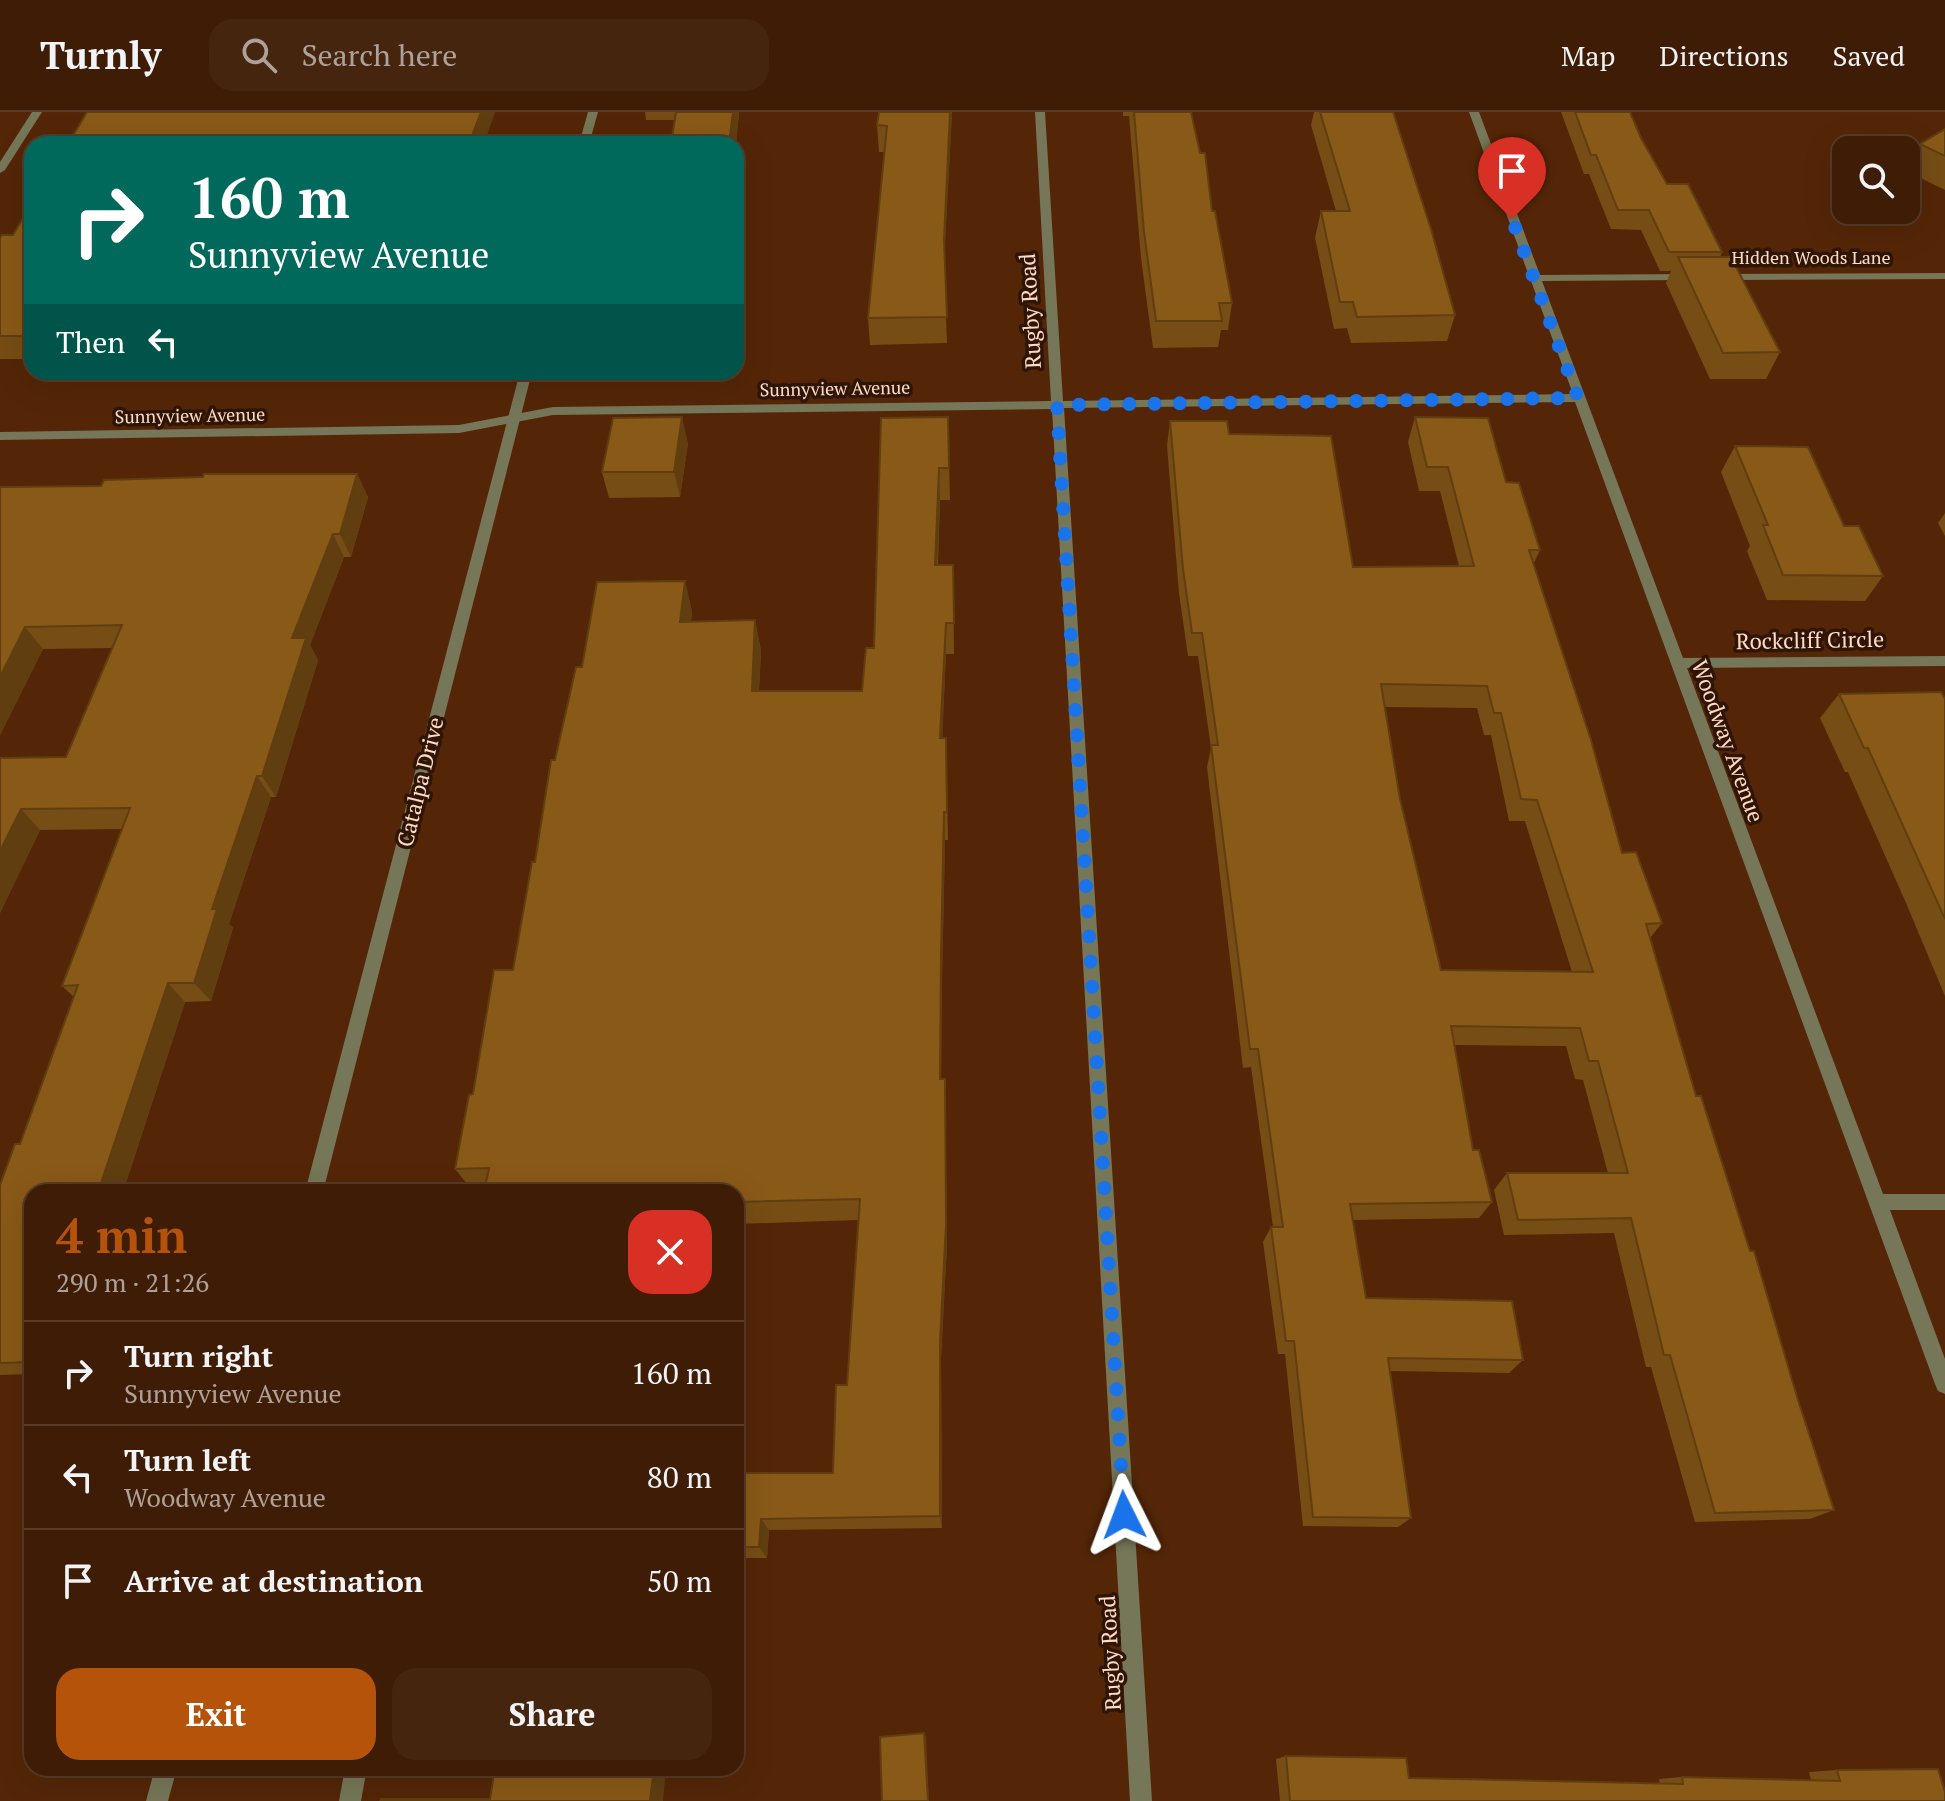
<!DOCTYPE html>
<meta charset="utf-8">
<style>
:root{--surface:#3f1c05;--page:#46250f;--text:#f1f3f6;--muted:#ada19a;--line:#583a27;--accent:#b45309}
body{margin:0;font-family:"PT Serif",serif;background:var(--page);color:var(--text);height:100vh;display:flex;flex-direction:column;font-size:30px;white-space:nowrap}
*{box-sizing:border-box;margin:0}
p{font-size:26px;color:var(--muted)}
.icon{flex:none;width:44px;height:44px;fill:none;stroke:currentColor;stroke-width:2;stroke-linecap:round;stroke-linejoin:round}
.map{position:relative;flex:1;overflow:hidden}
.side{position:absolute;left:24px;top:1072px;width:720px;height:592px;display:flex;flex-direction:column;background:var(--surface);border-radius:24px;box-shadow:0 8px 32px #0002,0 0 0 2px var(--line)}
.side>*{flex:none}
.guide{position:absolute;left:24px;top:24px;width:720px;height:244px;border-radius:24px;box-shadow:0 8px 32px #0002,0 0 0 2px var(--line);background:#00695c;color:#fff;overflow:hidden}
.tools{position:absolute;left:1832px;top:24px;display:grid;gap:16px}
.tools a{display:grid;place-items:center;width:88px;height:88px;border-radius:16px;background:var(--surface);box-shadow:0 8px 32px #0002,0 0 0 2px var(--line);font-size:40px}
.pin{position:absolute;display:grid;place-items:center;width:68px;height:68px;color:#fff;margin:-82px -34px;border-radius:50% 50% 50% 0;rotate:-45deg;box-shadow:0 0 8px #0007}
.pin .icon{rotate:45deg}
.me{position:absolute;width:88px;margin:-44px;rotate:357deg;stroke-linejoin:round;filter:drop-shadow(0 0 6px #0008)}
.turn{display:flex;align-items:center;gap:28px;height:168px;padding:0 32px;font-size:36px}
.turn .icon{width:104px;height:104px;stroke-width:2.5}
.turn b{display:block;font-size:56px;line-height:68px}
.then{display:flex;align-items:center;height:76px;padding:0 32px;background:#0003;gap:16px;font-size:30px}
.round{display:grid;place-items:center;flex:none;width:84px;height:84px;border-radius:24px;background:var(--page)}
.overview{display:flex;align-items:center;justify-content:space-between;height:136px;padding:0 32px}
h1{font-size:48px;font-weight:600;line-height:60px;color:var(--accent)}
.action{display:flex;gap:16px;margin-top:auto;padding:16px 32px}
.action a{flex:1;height:92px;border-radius:24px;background:var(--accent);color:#fff;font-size:32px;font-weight:600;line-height:92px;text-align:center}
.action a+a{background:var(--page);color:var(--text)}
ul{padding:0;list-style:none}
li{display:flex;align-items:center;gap:24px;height:104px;padding:0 32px;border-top:2px solid var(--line)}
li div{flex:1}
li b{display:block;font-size:30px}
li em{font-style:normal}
header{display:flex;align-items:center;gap:48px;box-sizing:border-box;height:112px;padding:0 40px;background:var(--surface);border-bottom:2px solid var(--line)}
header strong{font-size:38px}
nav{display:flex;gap:44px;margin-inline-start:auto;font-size:28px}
.search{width:560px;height:72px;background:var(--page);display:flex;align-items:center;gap:20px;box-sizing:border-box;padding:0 28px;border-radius:24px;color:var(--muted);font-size:30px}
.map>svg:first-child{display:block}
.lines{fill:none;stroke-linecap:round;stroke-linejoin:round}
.service{fill:#767758;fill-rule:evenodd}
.minor{fill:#767758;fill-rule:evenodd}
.tertiary{fill:#767758;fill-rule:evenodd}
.wall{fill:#764d14;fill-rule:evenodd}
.shaded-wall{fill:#603e10}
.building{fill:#895917;stroke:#603e10;stroke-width:2;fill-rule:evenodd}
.route{stroke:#1a73e8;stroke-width:14;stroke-dasharray:0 25.2}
.labels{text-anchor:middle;stroke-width:7;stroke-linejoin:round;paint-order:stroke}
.far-street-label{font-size:18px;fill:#ffdac6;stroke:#2f1505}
.street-label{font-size:22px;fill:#ffdac6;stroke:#2f1505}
</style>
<header>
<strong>Turnly</strong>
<div class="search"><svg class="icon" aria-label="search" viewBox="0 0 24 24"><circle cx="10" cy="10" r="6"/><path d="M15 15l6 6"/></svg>Search here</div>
<nav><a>Map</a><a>Directions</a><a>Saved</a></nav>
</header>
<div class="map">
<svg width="1945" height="1689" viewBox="0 0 1945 1689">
<rect width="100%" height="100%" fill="#542607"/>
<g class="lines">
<polygon class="service" points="345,1656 367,1656 361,1689 339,1689"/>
<g class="minor">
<polygon points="32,0 42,0 5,58 0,61 0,50"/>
<polygon points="1035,0 1045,0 1063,289 1573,282 1531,169 1527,166 1529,164 1469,0 1479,0 1540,163 1687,162 1693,165 1687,168 1542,169 1683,546 1945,544 1945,554 1687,556 1883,1082 1945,1082 1945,1098 1890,1098 1945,1247 1945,1282 1938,1279 1935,1272 1575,290 1064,296 1152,1689 1130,1689 1052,297 553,303 459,321 0,328 0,320 459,313 553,295 1051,289"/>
<polygon points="1945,161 1945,167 1723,168 1717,165 1723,162"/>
</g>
<g class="tertiary">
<polygon points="588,0 598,0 589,32 579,32"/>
<polygon points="520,260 532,260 323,1080 305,1080"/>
<polygon points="155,1656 177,1656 168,1689 146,1689"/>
</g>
</g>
<g class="wall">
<polygon points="645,0 739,0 736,32 671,32 675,8 646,8"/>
<polygon points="879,0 952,0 944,149 947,231 870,233 868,206 884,40 879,40 877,13"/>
<polygon points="1123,0 1191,0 1232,191 1228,218 1221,218 1218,235 1153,236 1141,146 1129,4 1123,4"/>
<polygon points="1314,0 1393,0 1455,203 1447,229 1351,231 1347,216 1334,217 1315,126 1321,99 1336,99 1311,13"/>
<polygon points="1561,0 1630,0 1641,26 1667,72 1722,140 1720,145 1780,240 1766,267 1710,267 1666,171 1671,159 1660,159 1641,118 1611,117 1589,62 1584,62"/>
<polygon points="1945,17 1945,78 1906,59 1906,57 1920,32"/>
<polygon points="32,91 32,247 0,247 0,126 13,123"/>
<polygon points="948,305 950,388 940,388 938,453 953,453 954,542 946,542 942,626 946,626 948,728 945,728 942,868 941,967 945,991 947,1132 941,1246 942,1416 769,1418 767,1446 736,1446 736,1361 833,1361 847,1273 858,1108 736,1112 736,1080 472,1078 455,1057 473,982 513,858 535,750 582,555 685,469 692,500 691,510 755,508 761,539 759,579 862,579 874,536"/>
<path d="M1415,305L1506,370L1540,438L1533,453L1622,741L1662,811L1650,826L1696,984L1834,1398L1810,1407L1695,1410L1651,1255H1646L1614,1121L1504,1123L1494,1078L1507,1061H1608L1583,968L1575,967L1566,934L1454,933L1473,1038L1492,1090L1479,1106L1353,1108L1366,1186L1523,1248L1509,1261L1390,1259L1411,1406L1398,1415L1303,1414L1285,1242H1278L1263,1130L1271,1115H1273L1251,955L1243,956L1207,655L1211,636L1198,544H1188L1179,481L1167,334L1170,309L1229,322L1353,455L1459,454L1440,379H1419L1408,330ZM1385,595L1477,596L1484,623H1491L1509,709H1525L1572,860L1441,858L1400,687Z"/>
<polygon points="688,331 680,385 609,386 602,360"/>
<polygon points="1735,334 1844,414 1883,464 1865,489 1767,488 1747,439 1750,434 1721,360"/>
<polygon points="357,362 368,385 351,445 344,445 310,533 318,548 276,685 271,685 229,812 233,816 211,889 185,890 123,1080 32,1080 32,1262 0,1263 0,1073 20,1032 74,885 62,874 122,717 40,718 0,801 0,646 66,645 112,536 43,537 0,623 0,375 101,374"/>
<polygon points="1945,401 1945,424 1938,411"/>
<polygon points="1839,582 1945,587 1945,884 1906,791 1848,660 1845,660 1820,606"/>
<polygon points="1286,1644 1409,1666 1660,1672 1659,1667 1682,1665 1811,1668 1809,1660 1837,1658 1945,1689 1280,1689 1276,1647"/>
</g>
<g class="shaded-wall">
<polygon points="481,0 495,0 484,32 469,32"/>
<polygon points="733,0 739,0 736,32 729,32"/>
<polygon points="950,0 952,0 944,154 944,128"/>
<polygon points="682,305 688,331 680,385 674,360"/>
<polygon points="939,356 940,388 936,485 935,453"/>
<polygon points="357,362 368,385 351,445 340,422"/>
<polygon points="333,422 344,445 310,533 318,548 276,685 262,664 292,526"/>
<polygon points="685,469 692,500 687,541 680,510"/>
<polygon points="755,508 761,539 757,609 752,579"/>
<polygon points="946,511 946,542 941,656 940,626"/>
<polygon points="25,515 43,537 0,623 0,565"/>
<polygon points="257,664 271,685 229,812 233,816 211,889 194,871 212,797"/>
<polygon points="21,697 40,718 0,801 0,739"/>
<polygon points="944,700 945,728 942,868 941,991 941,842"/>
<polygon points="168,871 185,890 123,1080 98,1080"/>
<polygon points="945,991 947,1132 941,1246 942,1416 940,1404 940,1229"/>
<polygon points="761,1407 769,1418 767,1446 759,1435"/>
<polygon points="924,1621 926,1624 929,1689 928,1689"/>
<polygon points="654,1656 666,1656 663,1689 650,1689"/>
</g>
<g class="building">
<polygon points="87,0 481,0 469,32 68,32"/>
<polygon points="676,0 733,0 729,32 671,32"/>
<polygon points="879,0 950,0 944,128 947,205 868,206 887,14 877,13"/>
<polygon points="1134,0 1191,0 1200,41 1205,41 1212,99 1215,99 1232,191 1219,191 1222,209 1156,209 1144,120"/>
<polygon points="1320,0 1393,0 1431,117 1455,203 1357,205 1353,190 1340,190 1321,99 1350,99"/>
<polygon points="1575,0 1630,0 1641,26 1667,72 1688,72 1722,140 1669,140 1649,98 1618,98 1596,43 1591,43"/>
<polygon points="1945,17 1945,44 1920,32"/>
<polygon points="32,91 32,224 0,224 0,126 2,123 13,123"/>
<polygon points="1678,145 1731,145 1780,240 1723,241"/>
<polygon points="682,305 674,360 602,360 613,306"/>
<polygon points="948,305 949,356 939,356 935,453 953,453 954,511 946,511 940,626 946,626 947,700 944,700 941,842 940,967 945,967 946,1112 940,1229 940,1404 761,1407 759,1435 736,1435 736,1361 833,1361 836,1273 847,1273 860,1087 736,1090 736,1080 484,1080 489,1056 455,1057 469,983 473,982 494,858 513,858 532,750 535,750 551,648 555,648 576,555 582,555 597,470 685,469 680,510 755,508 752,579 862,579 866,536 874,536 881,306"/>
<path d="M1415,305L1488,306L1506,370L1519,371L1540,438H1529L1591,628L1622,741L1636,740L1662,811L1646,812L1696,984H1701L1750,1139H1754L1798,1288L1834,1398L1715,1401L1670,1243H1664L1631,1106L1518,1108L1507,1061H1628L1598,949H1589L1580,916L1451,914L1473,1038H1479L1492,1090L1350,1092L1366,1186L1512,1189L1523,1248L1388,1246L1411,1406L1313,1405L1294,1229H1286L1271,1115H1283L1258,937H1250L1211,633H1218L1202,521H1192L1183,457L1170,309H1227L1229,322L1331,324L1353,455L1474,454L1448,355H1427ZM1381,572L1487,574L1494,601H1501L1521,687L1537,688L1593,860L1441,858L1400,687Z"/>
<polygon points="1735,334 1808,335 1844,414 1859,414 1883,464 1783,463 1763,413 1768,413"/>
<polygon points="204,362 357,362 340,422 333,422 292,526 306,526 262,664 257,664 212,797 217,797 194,871 168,871 98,1080 32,1080 32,1250 0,1251 0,1073 15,1032 20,1032 78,873 62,874 130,696 21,697 0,739 0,646 66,645 122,513 25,515 0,565 0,375 101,374 104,368 203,365"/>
<polygon points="1941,580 1945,587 1945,807 1868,636 1864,636 1839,582"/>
<polygon points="924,1621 928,1689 882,1689 880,1625"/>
<polygon points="1286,1644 1406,1646 1409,1666 1683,1672 1682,1665 1840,1669 1837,1658 1938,1657 1945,1680 1945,1689 1290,1689"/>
<polygon points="495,1656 654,1656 650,1689 380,1689 381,1687 490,1687"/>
</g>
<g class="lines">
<polyline class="route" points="1124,1403 1057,293 1578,286 1512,107"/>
</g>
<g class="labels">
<g class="far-street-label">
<text x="1811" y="152">Hidden Woods Lane</text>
<text transform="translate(835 277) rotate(-1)" y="6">Sunnyview Avenue</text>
<text transform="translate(190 304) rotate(-1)" y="6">Sunnyview Avenue</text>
</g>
<g class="street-label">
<text transform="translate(1030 199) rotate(-93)" y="8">Rugby Road</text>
<text transform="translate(1810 528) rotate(-1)" y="8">Rockcliff Circle</text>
<text transform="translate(1728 629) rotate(70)" y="8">Woodway Avenue</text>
<text transform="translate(420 670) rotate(-76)" y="8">Catalpa Drive</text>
<text transform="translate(1110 1541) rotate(-93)" y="8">Rugby Road</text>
</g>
</g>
</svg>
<div class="tools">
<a><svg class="icon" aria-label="search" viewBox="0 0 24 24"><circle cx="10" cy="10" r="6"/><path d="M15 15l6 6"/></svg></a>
</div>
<div class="pin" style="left:1512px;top:107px;background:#d93025"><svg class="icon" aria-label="arrive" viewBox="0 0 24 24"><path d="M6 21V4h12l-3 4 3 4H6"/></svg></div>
<svg class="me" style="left:1124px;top:1403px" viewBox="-20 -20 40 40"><path d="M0-17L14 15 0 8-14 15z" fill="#1a73e8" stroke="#fff" stroke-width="4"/></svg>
<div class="guide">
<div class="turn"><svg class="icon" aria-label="right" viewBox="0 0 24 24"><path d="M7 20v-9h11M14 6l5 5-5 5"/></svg><div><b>160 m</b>Sunnyview Avenue</div></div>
<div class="then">Then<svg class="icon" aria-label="left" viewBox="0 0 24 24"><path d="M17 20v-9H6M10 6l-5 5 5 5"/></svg></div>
</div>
<section class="side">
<div class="overview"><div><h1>4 min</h1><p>290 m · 21:26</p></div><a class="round" style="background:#d93025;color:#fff"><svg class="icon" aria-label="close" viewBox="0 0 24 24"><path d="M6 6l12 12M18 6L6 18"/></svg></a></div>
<ul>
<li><svg class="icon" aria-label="right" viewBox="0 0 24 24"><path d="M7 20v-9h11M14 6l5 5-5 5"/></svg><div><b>Turn right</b><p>Sunnyview Avenue</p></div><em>160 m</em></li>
<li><svg class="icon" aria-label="left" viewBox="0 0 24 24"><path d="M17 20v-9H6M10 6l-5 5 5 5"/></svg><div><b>Turn left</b><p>Woodway Avenue</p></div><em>80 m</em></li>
<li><svg class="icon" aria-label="arrive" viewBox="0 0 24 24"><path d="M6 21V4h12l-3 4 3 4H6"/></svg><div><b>Arrive at destination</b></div><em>50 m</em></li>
</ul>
<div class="action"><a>Exit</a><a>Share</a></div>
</section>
</div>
